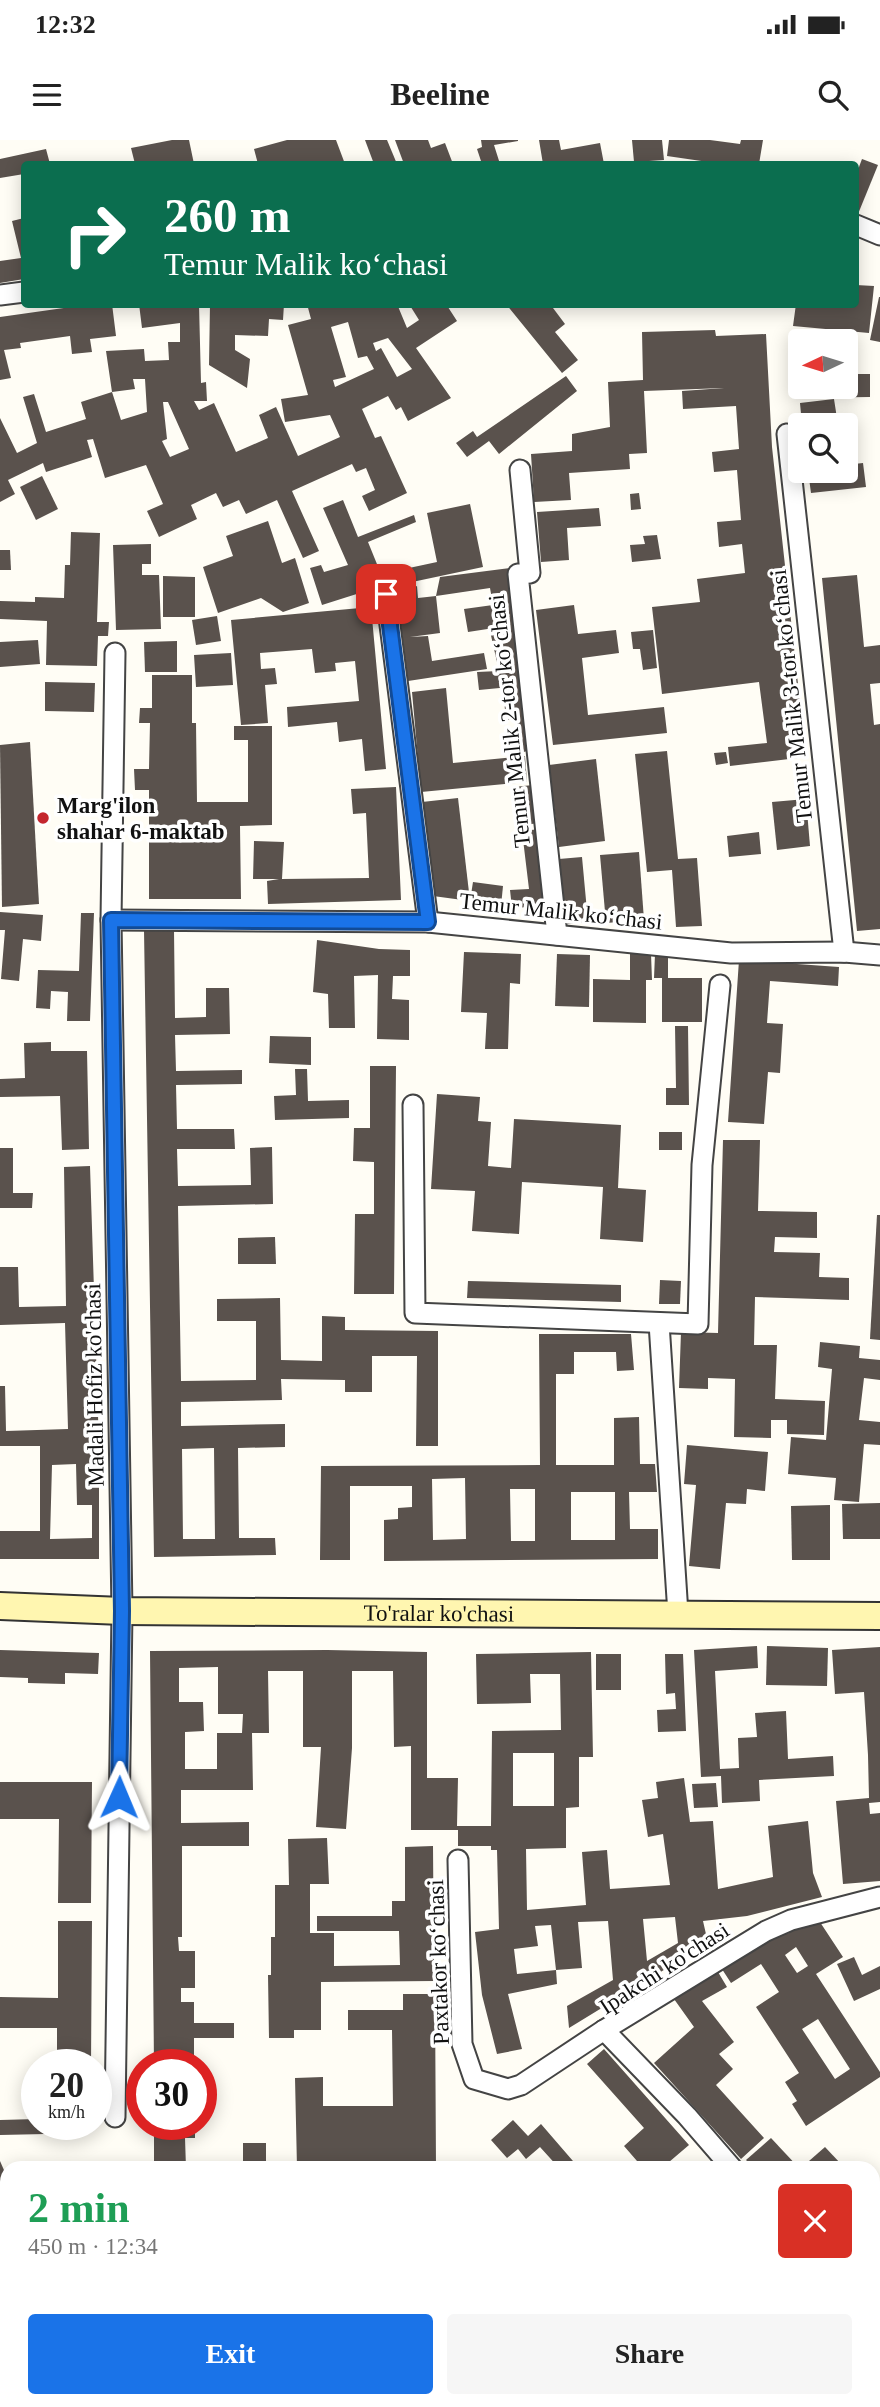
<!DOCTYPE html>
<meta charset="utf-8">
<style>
:root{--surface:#fff;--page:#f6f6f6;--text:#222;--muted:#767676;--accent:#1a73e8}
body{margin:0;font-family:Georgia,serif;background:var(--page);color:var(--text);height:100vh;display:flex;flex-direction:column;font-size:26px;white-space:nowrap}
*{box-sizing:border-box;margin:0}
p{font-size:23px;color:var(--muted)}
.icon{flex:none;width:38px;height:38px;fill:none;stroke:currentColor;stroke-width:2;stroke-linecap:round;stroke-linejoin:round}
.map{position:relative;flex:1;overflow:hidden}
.sheet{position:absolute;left:0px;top:2021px;width:880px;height:247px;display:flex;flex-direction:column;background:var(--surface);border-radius:21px 21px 0 0;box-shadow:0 4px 18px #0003}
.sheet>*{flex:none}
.hud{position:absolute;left:21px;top:21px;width:838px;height:147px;border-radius:7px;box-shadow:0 4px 18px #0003;background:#0b6e4f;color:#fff;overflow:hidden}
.needle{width:46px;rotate:266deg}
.fabs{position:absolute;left:788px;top:189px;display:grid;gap:14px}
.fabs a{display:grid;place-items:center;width:70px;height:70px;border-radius:7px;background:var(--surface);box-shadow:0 4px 18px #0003;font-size:35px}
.speed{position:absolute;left:21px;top:1909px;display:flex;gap:14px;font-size:35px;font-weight:700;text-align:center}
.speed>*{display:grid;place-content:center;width:91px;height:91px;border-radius:50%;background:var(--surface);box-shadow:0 4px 18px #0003;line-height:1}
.speed small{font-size:18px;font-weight:400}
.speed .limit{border:10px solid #d22;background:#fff;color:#111}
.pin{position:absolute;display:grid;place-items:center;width:60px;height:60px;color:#fff;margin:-30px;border-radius:14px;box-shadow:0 4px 10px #0006}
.me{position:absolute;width:77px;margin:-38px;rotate:1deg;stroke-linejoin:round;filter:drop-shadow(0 0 5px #0008)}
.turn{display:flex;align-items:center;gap:24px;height:147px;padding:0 28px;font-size:32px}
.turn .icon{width:91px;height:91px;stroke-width:2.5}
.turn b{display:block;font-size:49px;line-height:60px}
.round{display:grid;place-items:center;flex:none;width:74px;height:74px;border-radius:7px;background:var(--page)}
.head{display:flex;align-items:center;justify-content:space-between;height:119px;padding:0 28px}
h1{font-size:42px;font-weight:800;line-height:52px;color:#1e9e55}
.cta{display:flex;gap:14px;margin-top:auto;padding:14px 28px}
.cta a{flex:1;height:80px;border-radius:7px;background:var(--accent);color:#fff;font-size:28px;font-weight:800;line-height:80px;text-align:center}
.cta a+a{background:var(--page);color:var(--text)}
.status{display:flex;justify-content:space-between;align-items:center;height:49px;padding:0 35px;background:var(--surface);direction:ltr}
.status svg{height:19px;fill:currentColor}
header{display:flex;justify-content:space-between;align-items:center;height:91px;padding:0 28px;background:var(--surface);font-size:32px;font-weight:800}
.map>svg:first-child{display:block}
.building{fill:#5a524d;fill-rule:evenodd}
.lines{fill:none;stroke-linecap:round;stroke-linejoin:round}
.street-casing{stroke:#444;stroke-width:23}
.secondary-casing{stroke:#333;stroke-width:30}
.street{stroke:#fff;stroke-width:19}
.secondary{stroke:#fff6b0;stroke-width:26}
.route-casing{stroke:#114b97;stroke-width:18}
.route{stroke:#1a73e8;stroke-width:12}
.poi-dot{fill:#c4262e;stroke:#fff;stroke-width:2.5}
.labels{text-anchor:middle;stroke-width:7;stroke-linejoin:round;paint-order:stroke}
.street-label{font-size:23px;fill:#111;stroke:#fff}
.poi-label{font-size:23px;font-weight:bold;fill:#111;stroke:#fff;text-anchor:start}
</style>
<div class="status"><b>12:32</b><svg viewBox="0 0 49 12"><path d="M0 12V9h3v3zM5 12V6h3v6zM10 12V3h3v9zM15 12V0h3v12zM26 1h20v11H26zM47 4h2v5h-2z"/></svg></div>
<header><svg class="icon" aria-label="menu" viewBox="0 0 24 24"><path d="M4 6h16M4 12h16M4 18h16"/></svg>Beeline<svg class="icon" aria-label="search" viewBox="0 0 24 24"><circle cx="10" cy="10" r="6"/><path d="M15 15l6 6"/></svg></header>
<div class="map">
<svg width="880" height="2267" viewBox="0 0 880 2267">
<rect width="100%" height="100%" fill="#fffdf5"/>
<g class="building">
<polygon points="172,0 189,0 194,24 135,24 131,8"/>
<polygon points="287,0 336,0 345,24 258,24 254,9"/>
<polygon points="365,0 387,0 397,24 374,24"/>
<polygon points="395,0 428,0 431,8 445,3 453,24 404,24"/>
<polygon points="481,0 518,0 518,1 494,5 500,24 482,24 477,9 482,7"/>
<polygon points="539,0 559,0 561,10 600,3 604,24 543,24"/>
<polygon points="632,0 662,0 664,20 634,22"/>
<polygon points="669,0 710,0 740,4 741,0 763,0 759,24 722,24 667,16"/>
<polygon points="46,9 50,24 24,24 24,34 0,38 0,19"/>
<polygon points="862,19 878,25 858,74 856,35"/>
<polygon points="24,78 24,139 0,143 0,121 21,118 12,81"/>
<polygon points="856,145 874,146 869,193 793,186 796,164 851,168 856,164"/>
<polygon points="879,157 880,157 880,202 870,200"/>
<polygon points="92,164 112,164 116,196 90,199 92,212 72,214 70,196 20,203 21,208 4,210 11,238 0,240 0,177"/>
<path d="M139,164H199L201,243L206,242L207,261H194L199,270L214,263L236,312L268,298L259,275L276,267L298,316L340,297L330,275L285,282L281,259L308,255L288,185L311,179L307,164H397L407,188L419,180L409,164H446L457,181L416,208L451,258L408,281L401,267L396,270L388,256L362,269L375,298L381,296L407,353L369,371L362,356L375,350L366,328L356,332L352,324L292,351L319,411L303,418L277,360L246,374L239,360L223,367L216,353L191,365L197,379L159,397L147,371L163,364L146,325L105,338L93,299L87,300L92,317L46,332L43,323L8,340L15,354L0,362V278L17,313L37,303L23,257L34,254L46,292L86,279L81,262L112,252L121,280L147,272L145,239H133L135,249L112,252L106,211L144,209L145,221L169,220L168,202H180V183L142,188ZM348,182L358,218L367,216L374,229L335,247L333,240L346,237L331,187ZM388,198L412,229L397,237L381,208L376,211L373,203ZM163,262H168L189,309L170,317L162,301L167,299Z"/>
<polygon points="210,164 284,164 283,180 269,179 268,196 235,195 235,210 250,219 247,248 209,225"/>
<polygon points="506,164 550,164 565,184 555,192 578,220 562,233"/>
<polygon points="715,190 716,196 766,194 772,307 806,617 730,626 728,607 767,603 759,542 662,554 652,467 700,462 697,439 745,433 742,404 719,407 717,382 741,380 737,330 714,332 712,312 739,309 736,266 683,269 682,251 724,248 644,251 647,313 629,314 630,329 569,333 571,360 534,362 531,314 572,311 572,294 610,287 608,242 643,240 642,192"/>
<polygon points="795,234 800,234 800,247 845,247 845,234 870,234 870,257 795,258"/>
<polygon points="566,236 577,251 499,314 489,301 467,317 456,303 473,291 477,297"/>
<polygon points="834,259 838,285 802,285 800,263"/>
<polygon points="863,323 866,347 811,353 808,331 845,331 845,325"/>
<polygon points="42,336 58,369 36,380 20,347"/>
<polygon points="639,353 641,369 631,370 630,354"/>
<polygon points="343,360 358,397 414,375 416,382 368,402 381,434 437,422 427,373 470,364 483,427 398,445 381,434 385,445 322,465 310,428 321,425 324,432 348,425 323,368"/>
<polygon points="599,368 601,386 567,388 569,420 541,422 537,372"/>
<polygon points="268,381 282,423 295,418 309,463 283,472 261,458 218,473 203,427 233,416 226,396"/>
<polygon points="71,392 100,393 97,482 109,482 108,496 98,496 97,526 46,525 47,481 0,479 0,461 35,462 35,457 64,458 65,425 70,425"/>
<polygon points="657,395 661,419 632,422 630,405 645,404 643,396"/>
<polygon points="151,404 151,424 142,424 142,435 159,435 161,489 116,490 113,405"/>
<polygon points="0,410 10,410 11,430 0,430"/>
<polygon points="510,428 531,610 520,613 517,579 506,580 504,560 512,560 511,547 479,550 477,532 499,531 490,491 507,486 468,492 464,469 493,465 490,448 436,456 440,437"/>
<polygon points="857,435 864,507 880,505 880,543 870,544 874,585 880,584 880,789 857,791 822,438"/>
<polygon points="163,436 195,437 195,477 163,477"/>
<polygon points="417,446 418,458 436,456 440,493 410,497 428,496 432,521 484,513 487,529 408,541 397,454"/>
<polygon points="574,465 578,494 616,490 619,513 582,518 588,575 664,567 667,593 553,605 536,470"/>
<polygon points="371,467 386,629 365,631 362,599 339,602 337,582 288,587 287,567 359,561 355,521 335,523 336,531 315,533 312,509 260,513 261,529 275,528 277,544 265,545 268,583 241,585 231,480"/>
<polygon points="217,476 221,501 196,505 192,480"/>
<polygon points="653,490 657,528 643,530 640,509 633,509 631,492"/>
<polygon points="38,500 40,524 0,527 0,502"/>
<polygon points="177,501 177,532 145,532 144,502"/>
<polygon points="231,513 233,545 196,547 194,515"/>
<polygon points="152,535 192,535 192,583 196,583 197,662 248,662 248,600 234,600 234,586 272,586 272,685 240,686 241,759 149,759 149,650 135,650 134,629 149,629 150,583 139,583 140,568 152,568"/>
<polygon points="45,542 95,543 94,572 45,571"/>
<polygon points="446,548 453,623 525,616 527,642 421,652 412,552"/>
<polygon points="30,602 39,764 2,767 0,605"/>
<polygon points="667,611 678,719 697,718 702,786 676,787 672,730 647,732 635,614"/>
<polygon points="726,612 728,623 716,625 714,613"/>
<polygon points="596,619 605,701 559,707 549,625"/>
<polygon points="533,645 538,683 519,686 514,647"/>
<polygon points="396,647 401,760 268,764 267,741 279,739 253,739 254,701 284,702 282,739 369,738 366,673 353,674 351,649"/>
<polygon points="458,658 470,761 433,756 422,662"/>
<polygon points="806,659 810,706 777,710 772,662"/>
<polygon points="540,689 547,766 512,768 510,750 529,749 522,691"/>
<polygon points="759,692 761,714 729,717 727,696"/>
<polygon points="639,712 644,780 606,783 600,715"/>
<polygon points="582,717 588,782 565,784 559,719"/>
<polygon points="473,742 503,746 501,766 470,761"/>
<polygon points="0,772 43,775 41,801 23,799 19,841 1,839 5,790 0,790"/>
<polygon points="81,773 94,773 90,881 67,881 68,852 51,851 50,869 36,868 38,830 79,831"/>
<path d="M144,790H174L175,878L206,877V848H229L230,894L175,895L176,931L242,930V944L176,945L177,989H234L235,1009H177L178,1046L251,1045L250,1008L272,1007L273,1064L178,1066L181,1241L256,1240V1181H217V1159L280,1158L281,1220L322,1221V1176L345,1177V1190L438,1191V1306H416L417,1216H372V1252H345V1240L281,1239L282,1260L181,1262V1286L285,1284V1307L238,1308L239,1398H275L276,1415L154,1417ZM214,1308L215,1399H183L182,1309Z"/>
<polygon points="317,800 379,809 410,810 410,836 393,836 392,859 409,860 409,900 377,899 378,835 354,836 355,888 329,888 328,854 313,852"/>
<polygon points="464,812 521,814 520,844 510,843 508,909 485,909 487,873 461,872"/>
<polygon points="557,814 590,815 589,867 555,866"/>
<polygon points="630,814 651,814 652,840 646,840 646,883 593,882 593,839 630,840"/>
<polygon points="655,814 668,814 668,838 702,838 702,882 662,882 662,838 654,838"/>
<polygon points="739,820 839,827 838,846 770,841 767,883 783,884 780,933 768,932 764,984 728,982"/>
<polygon points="675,886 688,886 689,965 666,965 666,948 676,948"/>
<polygon points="270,896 311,897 311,925 269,923"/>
<polygon points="51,902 51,911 87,911 89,1009 62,1010 60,956 0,957 0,939 25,938 24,903"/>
<polygon points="370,926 396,926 394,1154 354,1154 355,1074 374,1074 374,1022 353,1021 354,988 370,988"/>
<polygon points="295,929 307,929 308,961 349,960 349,978 275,980 274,956 296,955"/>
<polygon points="437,954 480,957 478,981 491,982 488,1026 511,1028 514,979 621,985 618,1048 646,1050 643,1102 600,1099 603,1047 522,1042 519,1094 472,1091 475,1051 431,1049"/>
<rect x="659" y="992" width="23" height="18"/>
<polygon points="723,1000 760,1000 758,1071 817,1072 817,1098 775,1097 774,1112 820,1113 819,1137 849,1138 849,1160 755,1157 754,1205 777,1205 775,1259 825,1261 824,1295 787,1294 787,1280 771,1280 771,1298 734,1297 735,1239 708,1238 708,1249 679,1248 681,1192 718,1193"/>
<polygon points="0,1008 13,1008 13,1053 33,1053 32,1068 0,1068"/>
<path d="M90,1026L99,1306V1419H0V1391H40V1306H0V1246H5L6,1291L68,1289L65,1183L0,1185V1127H18L19,1167L66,1166L64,1027ZM76,1324L77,1365H92V1398L50,1399L52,1325Z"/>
<polygon points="877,1075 880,1075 880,1200 870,1199"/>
<polygon points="275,1097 276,1124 238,1124 238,1098"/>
<polygon points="660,1140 681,1141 680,1164 659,1164"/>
<polygon points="468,1141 621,1145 621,1162 467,1158"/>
<path d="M539,1194H631L634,1230L617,1231L616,1212H574V1234H556V1325H614V1278L639,1277L640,1324H655L657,1352H629L630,1389H658V1419L384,1421V1380L398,1379V1368L412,1367V1346H350V1420H320L321,1326L540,1325ZM465,1338L466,1399L433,1400L432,1339ZM510,1349H535V1401H511ZM571,1352H615V1400H571Z"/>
<polygon points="820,1202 860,1206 859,1218 880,1220 880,1240 864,1238 859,1280 880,1282 880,1305 864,1304 859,1362 834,1360 836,1338 788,1334 791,1297 826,1300 832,1229 818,1227"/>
<polygon points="687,1305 768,1312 765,1351 747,1349 746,1364 726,1363 720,1429 689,1426 696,1345 684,1344"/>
<polygon points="880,1363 880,1399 843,1399 842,1364"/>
<polygon points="830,1365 830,1420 792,1420 791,1366"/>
<polygon points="757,1506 758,1528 715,1531 720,1629 739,1628 738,1598 757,1597 755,1573 786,1571 788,1619 833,1616 834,1636 759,1640 760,1661 722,1663 721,1636 701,1637 694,1510"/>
<polygon points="767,1506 828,1508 827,1546 766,1545"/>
<polygon points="880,1507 880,1662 869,1663 870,1674 880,1673 880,1741 843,1744 836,1661 869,1658 868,1615 864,1552 835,1554 832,1510"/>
<polygon points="0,1510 99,1513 98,1534 65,1533 65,1544 28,1543 28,1538 0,1537"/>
<path d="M327,1510L427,1512V1638H458L457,1686H491L492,1591L561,1590L560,1534H530L531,1563L477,1564L476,1514L591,1512L593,1617H579V1667L566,1668V1708L526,1709L527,1770L586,1765L582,1712L607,1710L610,1749L670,1745L663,1694L648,1697L642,1660L658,1658L656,1642L684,1638L690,1682L713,1681L718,1749L773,1737L768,1686L808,1681L813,1733L822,1757L747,1776L703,1781L708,1803L569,1888L567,1866L613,1840L608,1781L578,1782L582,1828L556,1830L551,1785L535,1786L538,1806L514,1809L517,1834L556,1830L557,1844L508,1854L522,1909L497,1914L482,1855L475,1792L499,1789L497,1710H491V1706H458V1690H411V1606L394,1607L393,1531H352V1608L346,1689L316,1687L321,1607H303V1531H268L269,1593H252L253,1650H181V1683L249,1682V1706H182V1797H178L179,1811H195V1848H181V1862H194V1883H234V1898H194V1925H154L150,1511ZM218,1527V1574H243L242,1593H217V1629H185V1592L204,1591L203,1562H179V1528ZM513,1613H554V1666H513ZM675,1777L678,1803L647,1821L643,1779Z"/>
<rect x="596" y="1514" width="25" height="36"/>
<polygon points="665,1514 683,1514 686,1591 658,1592 657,1570 676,1569 675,1553 666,1554"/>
<polygon points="0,1642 92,1642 91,1763 58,1763 59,1679 0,1679"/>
<polygon points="716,1643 718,1667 694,1668 692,1644"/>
<polygon points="327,1698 329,1744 310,1744 310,1793 334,1793 334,1826 400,1825 399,1791 317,1791 317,1776 392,1776 392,1761 405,1761 405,1707 433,1706 434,1841 321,1842 321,1890 294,1890 294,1898 269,1898 268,1835 271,1835 271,1797 275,1797 275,1745 289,1745 288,1699"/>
<path d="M816,1776L843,1817L816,1834L880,1932V1937L806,1986L792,1964L797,1961L785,1942L799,1933L756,1867L779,1852L761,1824L731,1843L720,1826L782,1786L787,1794ZM796,1807L808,1826L797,1833L785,1815ZM818,1879L850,1929L835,1939L802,1889Z"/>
<polygon points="58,1781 92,1781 91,1925 57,1925 57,1888 0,1888 0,1857 58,1858"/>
<polygon points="854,1817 862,1835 880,1826 880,1849 854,1861 837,1824"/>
<polygon points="715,1827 727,1847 702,1861 734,1902 719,1914 733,1929 716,1945 764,1998 741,2019 654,1923 694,1887 669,1852"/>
<polygon points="403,1854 435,1854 436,2028 297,2028 295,1938 323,1937 323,1966 393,1966 392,1890 348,1890 348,1870 403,1870"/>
<polygon points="604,1909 689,2005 662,2028 630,2028 637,2021 624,2006 644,1988 587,1924"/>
<polygon points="37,1979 37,1984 91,1984 91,1993 0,1995 0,1980"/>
<polygon points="513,1980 528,1996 541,1984 579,2028 559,2028 540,2007 526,2019 518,2009 507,2018 491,2000"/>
<polygon points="154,1984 195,1984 195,1998 185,1998 186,2028 154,2028"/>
<polygon points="771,1998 799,2028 754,2028 746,2020"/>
<rect x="243" y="2003" width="23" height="25"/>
<polygon points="825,2007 841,2024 836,2028 801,2028"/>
<polygon points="0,2021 7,2037 7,2059 0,2062"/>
<polygon points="873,2049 880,2058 880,2096 873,2088"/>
<polygon points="7,2117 7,2140 0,2143 0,2121"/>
<polygon points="53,2261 76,2261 75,2267 52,2267"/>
<polygon points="208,2261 231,2261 233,2267 210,2267"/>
<polygon points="301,2261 349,2261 348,2267 300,2267"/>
<polygon points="518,2261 554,2261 559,2267 510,2267"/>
<polygon points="573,2261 621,2261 625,2267 565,2267"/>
<polygon points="720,2261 788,2261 780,2267 722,2267"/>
</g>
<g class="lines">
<g class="street-casing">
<g id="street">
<polyline points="856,85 880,95"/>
<polyline points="0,155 24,152"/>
<polyline points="787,294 844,812"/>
<polyline points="520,330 530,433 518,434 557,795"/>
<polyline points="386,454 428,782"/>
<polyline points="111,780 428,782 731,813 844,812 880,815"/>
<polyline points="413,965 415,1173 698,1184 702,1025 720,845"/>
<polyline points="659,1183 678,1474"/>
<polyline points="458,1720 462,1904 474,1939 508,1949 521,1945 604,1890"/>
<polyline points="115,1977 122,1471 111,780 115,513"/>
<polyline points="732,2028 687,1976 604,1890 766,1791 791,1780 880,1757"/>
<polyline points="873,2191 880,2199"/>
<polyline points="873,2216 880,2210"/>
<polyline points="0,2227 7,2228"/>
<polyline points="287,2267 288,2261"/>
<polyline points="810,2267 817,2261"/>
</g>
</g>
<g class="secondary-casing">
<g id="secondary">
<path id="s1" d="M0,1466L122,1471L880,1476"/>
</g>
</g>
<use href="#street" class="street"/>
<use href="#secondary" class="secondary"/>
</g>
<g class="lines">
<g class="route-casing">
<polyline id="route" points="119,1657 122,1471 111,780 428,782 386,454"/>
</g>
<use href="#route" class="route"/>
</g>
<circle class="poi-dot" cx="43" cy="678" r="7"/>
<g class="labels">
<g class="street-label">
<text transform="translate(791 556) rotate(-96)" y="8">Temur Malik 3-tor koʻchasi</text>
<text transform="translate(509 581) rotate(-96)" y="8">Temur Malik 2-tor ko‘chasi</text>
<text transform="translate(561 771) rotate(6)" y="8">Temur Malik koʻchasi</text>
<text transform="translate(94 1245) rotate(-91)" y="8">Madali Hofiz ko'chasi</text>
<text dy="8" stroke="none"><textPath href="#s1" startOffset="439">To'ralar ko'chasi</textPath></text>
<text transform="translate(438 1822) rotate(-92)" y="8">Paxtakor koʻchasi</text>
<text transform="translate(664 1828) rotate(-33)" y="8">Ipakchi ko'chasi</text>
</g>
<g class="poi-label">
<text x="57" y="673">Marg'ilon<tspan x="57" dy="26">shahar 6-maktab</tspan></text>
</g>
</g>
</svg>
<div class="fabs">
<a><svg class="needle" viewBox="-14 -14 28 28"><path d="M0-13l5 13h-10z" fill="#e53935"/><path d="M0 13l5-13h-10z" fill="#767676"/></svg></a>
<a><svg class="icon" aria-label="search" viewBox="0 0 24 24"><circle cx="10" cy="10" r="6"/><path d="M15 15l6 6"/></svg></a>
</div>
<div class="speed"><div>20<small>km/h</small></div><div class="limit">30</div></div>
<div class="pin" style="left:386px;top:454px;background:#d93025"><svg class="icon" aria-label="arrive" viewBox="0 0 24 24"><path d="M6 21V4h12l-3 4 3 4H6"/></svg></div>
<svg class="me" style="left:119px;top:1657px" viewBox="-20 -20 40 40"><path d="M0-17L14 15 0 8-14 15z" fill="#1a73e8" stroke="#fff" stroke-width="4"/></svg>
<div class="hud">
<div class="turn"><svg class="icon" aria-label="right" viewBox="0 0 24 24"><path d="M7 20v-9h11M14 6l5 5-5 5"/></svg><div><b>260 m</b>Temur Malik koʻchasi</div></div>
</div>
<section class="sheet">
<div class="head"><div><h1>2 min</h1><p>450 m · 12:34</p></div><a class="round" style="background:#d93025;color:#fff"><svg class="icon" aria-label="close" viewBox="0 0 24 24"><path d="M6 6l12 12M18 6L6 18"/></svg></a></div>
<div class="cta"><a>Exit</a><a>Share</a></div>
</section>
</div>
